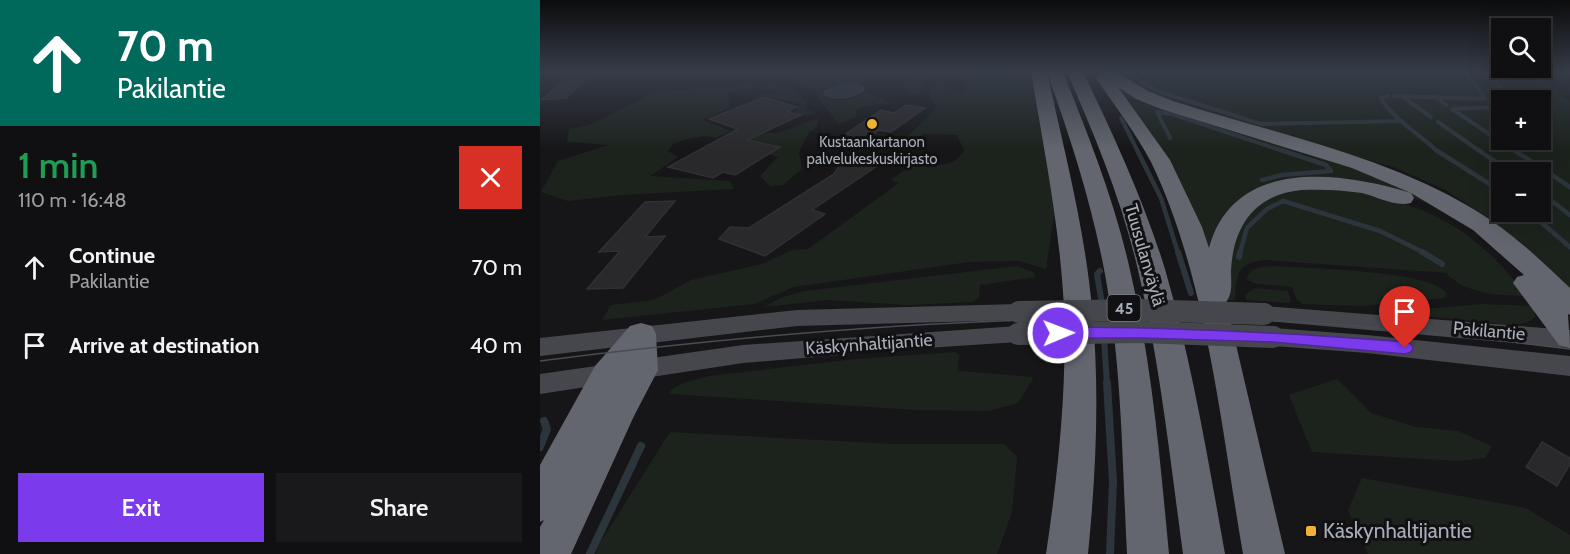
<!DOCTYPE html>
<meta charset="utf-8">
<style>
:root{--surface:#101012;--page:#19191b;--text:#f1f3f6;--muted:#9c9d9f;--line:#303032;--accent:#7c3aed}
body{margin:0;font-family:Cabin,sans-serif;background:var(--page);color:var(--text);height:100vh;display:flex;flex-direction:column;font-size:22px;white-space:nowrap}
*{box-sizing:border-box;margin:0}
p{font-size:20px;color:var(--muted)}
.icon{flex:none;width:33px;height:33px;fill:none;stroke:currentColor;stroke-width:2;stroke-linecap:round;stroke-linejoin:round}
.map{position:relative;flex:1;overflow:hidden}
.side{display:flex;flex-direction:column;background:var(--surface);width:540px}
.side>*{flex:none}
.guide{background:#00695c;color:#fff;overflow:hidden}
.controls{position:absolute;left:951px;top:18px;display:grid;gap:12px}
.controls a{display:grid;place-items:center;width:60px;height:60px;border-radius:0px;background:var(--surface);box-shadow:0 6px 24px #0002,0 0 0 2px var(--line);font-size:30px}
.pin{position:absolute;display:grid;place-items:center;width:51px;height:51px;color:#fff;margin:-62px -26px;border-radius:50% 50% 50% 0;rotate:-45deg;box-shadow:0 0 6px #0007}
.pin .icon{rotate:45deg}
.me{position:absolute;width:66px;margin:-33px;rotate:89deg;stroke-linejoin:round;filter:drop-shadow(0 0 4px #0008)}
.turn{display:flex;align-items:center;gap:21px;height:126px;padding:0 18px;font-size:27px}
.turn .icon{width:78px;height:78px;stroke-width:2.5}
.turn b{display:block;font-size:42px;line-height:51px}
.round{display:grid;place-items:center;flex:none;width:63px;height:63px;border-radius:0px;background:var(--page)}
.headline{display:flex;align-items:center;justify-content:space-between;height:102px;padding:0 18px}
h1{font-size:36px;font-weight:600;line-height:45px;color:#1e9e55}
.action{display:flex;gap:12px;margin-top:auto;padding:12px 18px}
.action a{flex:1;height:69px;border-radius:0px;background:var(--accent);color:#fff;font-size:24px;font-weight:600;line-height:69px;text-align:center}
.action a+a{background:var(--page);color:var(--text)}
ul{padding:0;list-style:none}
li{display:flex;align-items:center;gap:18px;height:78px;padding:0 18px}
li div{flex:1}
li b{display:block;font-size:22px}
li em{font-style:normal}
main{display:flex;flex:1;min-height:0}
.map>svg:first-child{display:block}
.green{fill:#1c231d;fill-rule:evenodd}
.water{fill:#2c353c}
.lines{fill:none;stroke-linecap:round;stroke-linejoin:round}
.stream-far3{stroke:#2c353c;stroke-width:4}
.stream-far2{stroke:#2c353c;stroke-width:4.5}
.stream-far1{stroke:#2c353c;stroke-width:6}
.stream{stroke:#2c353c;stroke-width:8}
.building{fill:#29292c;stroke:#303034;stroke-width:1.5}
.secondary{fill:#45474d;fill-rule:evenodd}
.motorway{fill:#63666e;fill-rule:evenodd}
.tram{stroke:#4a4c52;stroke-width:1.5}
.secondary-bridge{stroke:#45474d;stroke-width:22}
.route{fill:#7c3aed;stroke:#51269a;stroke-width:1.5}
.poi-dot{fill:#f2b134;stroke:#111113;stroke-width:2}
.labels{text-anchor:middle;stroke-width:6;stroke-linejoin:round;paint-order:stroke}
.far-poi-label{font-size:15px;fill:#a8adb8;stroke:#111113}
.shield{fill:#111113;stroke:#7b7e86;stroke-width:1.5}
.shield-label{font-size:16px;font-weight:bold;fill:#a8adb8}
.street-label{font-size:18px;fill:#a8adb8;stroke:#111113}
.near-poi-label{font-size:21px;fill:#a8adb8;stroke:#111113;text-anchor:start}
</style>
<main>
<section class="side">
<div class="guide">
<div class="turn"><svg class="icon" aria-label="ahead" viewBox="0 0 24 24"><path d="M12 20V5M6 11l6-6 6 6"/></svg><div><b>70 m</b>Pakilantie</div></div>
</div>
<div class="headline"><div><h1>1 min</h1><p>110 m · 16:48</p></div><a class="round" style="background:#d93025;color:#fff"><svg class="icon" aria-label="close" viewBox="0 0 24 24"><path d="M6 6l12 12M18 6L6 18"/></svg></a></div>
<ul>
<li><svg class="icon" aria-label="ahead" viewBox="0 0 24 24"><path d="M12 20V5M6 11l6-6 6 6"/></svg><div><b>Continue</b><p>Pakilantie</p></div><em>70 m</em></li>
<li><svg class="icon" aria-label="arrive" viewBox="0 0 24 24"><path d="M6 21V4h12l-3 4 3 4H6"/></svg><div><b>Arrive at destination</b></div><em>40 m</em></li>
</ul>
<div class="action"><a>Exit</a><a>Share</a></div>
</section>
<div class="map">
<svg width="1030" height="554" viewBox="0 0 1030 554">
<rect width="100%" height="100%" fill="#161618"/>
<g class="green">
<path d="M249,72H271L291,80L324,74V82L284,87L282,96C293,103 311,99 323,96L325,91L352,104C338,104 329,104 316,110V117L299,124L282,103L274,89L242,76Z"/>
<polygon points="345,72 392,72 387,74 383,87 376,95 368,92 371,87 363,86 367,80 376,81 377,77 351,77"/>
<path d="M422,72H491L515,210L506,269L479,261L429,262L254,287L214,304L62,320L71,305L114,300L151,280L222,264L252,250L268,249L359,183L350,180C357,176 364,169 371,167C390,163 413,171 424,150L417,135L384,134L373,142L366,138L395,109L396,105L389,95C390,87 392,84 400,81L407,89L424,93L426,89V74Z"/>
<path d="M572,72H994L1017,94L1030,101V294L958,225L906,190L853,167L700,123L634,101L625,100ZM962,100H1000V140H962ZM962,172H1000V212H962Z"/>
<polygon points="221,83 215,88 188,93 190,108 162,120 191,131 176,138 164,136 147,139 133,144 128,151 138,157 110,176 190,181 194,189 81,195 28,201 1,192 18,161 69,145 27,142 29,129 50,125 114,92"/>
<path d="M228,83C244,85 257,90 267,102L266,110L273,111L277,114L253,116L260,104L225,96L214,98L215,95H237L236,89L222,88Z"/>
<polygon points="576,86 616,104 842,177 901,209 869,196 820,184 721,191 672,263"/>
<path d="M278,118L277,126L273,131L269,132L259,152L262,169L243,185L230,186L220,176L238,157L226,153L233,146L195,136L221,132C241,137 262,122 278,118Z"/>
<path d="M777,188C845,193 906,209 956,260C966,271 978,282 983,296C955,295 930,294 907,275L908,273L724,260C697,263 696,276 695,300H686L695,233L718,205L738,194Z"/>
<polygon points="477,266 493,272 496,277 440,285 439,298 433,302 368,305 287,300 224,307 240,298 265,291"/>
<path d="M731,266C762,268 894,270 907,294L904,298L822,306L763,304L757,300L752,287L717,284L707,280C708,268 720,267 731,266Z"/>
<polygon points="715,288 748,291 751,301 749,303 706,300 706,294"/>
<polygon points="942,304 989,306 994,308 995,318 986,323 971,325 845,312"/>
<polygon points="415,352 419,355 418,371 492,377 493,379 478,403 449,411 377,410 130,394 131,390 143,383 169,376 316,359"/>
<polygon points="797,379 831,413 876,427 918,431 952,446 945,458 917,461 772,452 749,395"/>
<polygon points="130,432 353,444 464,444 477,457 472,512 457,554 56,554 60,543"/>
<polygon points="822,478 986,508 1030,535 1030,554 828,554 808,510"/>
</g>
<path class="water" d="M304,83H315L325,87V90C313,100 296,101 283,96L284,90Z"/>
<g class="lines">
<g class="stream-far3">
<polyline points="584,72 617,91 721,124 862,121"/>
<polyline points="924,72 934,83"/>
<polyline points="946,72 959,86"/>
<polyline points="960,89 969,100"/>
<path d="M848,96L841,98C851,118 881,135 898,152"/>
<polyline points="854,96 945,99 936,86"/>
<polyline points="863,97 891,117"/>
<polyline points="895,97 906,105"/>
<polyline points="1000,103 1003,103"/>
<polyline points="912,109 976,152"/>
<polyline points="913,109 958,107"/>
<polyline points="581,118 598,152"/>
<polyline points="898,122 941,152"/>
<polyline points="630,138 617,112 632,114 746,152"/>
</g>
<g class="stream-far2">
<polyline points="597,150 621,198 638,253"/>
<polyline points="896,150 962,192"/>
<polyline points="938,150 970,172"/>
<polyline points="974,150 1030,187"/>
<polyline points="722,180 742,175 791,171 786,165 741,150"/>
<polyline points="1004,200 1013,202 1030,215"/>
<polyline points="989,212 1030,247"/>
<polyline points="700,253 707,228 727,209 743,201 840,231 885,253"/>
</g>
<g class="stream-far1">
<polyline points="638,252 651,293"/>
<polyline points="882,252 902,264"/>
<polyline points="699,257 700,252"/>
<polyline points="560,271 557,274 562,304"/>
<polyline points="564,337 567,385"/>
</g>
<g class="stream">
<polyline points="567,383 573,481 570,554"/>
<polyline points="0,447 7,429 4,421"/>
<polyline points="50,554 101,446"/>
</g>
</g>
<g class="building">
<polygon points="50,76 26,98 1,100 27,78"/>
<polygon points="224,97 257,107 247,111 261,115 207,140 240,147 195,175 183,172 173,178 128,167 198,129 169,119"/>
<polygon points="366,105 385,108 351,132 339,130 312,149 291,144 341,110 354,113"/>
<polygon points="296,158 346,160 272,210 285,214 225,256 179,239 190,227 209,228 294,174 301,163"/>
<polygon points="135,201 105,237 125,236 83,288 47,289 80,251 59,252 105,202"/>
<polygon points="1002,442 1030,458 1030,464 1017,486 986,467"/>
</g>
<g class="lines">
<g class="secondary">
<polygon points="479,304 487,306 490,312 487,318 479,320 257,326 0,356 0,338 257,310"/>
<polygon points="724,306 1030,330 1030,348 716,320 713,314 716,308"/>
<polygon points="478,326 486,328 490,334 486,340 478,342 371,349 203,363 0,394 0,374 203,345"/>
<polygon points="733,328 827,335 1030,356 1030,376 827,353 733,346 725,343 721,337 725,331"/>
</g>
<g class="motorway">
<path d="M491,72H507C524,150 545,229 552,309C560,390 556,473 548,554H506C518,473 527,390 524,308C520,228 504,150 491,72Z"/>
<path d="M507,72H523C549,137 575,202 590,270C612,363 620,459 629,554H587C582,459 582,363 564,269C551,201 530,137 507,72Z"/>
<path d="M527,72H543C574,136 604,201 625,269C652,363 668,459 685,554H643C630,459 620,363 598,270C582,201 555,136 527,72Z"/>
<path d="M558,72H577L608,91L633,101C735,134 842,154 935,210C970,231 1001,260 1030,288V315L1028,314L1030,348L1019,345L973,283L977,277L984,275L933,230L871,193L874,198L871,203C855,207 838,197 822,193C802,190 782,189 762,190C714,194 693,227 691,271C691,282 693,293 686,302L745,554H703C681,427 667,278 611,162C596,133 574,105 556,78L560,74ZM578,87L596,99L621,109L812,168L871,193C802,172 694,156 669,248L662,227L630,160Z"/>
<polygon points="101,323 112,326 116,334 118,370 94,416 31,554 0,554 0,527 4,520 0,522 0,465 55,366 90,326"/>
</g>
<path class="tram" d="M0,361C213,334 427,316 642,318C772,319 901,333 1030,349"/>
<g class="secondary-bridge">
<polyline points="479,312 599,310 724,314"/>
<polyline points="478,334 602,332 733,337"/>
</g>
</g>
<linearGradient id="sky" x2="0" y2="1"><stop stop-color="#0c0c0d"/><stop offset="0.48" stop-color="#363c48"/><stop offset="1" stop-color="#363c48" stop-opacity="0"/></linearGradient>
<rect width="1030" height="150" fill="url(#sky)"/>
<path class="route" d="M518,327C635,327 749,333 865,342L871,344L873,348L871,352L865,354L733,342L602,338H518L513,337L511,333L513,329Z"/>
<g class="poi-dot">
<circle cx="332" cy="124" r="6"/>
<rect x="765" y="525" width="12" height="12" rx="3"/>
</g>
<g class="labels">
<g class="far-poi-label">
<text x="332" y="147">Kustaankartanon<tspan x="332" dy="17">palvelukeskuskirjasto</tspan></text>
</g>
<rect class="shield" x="567.5" y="295" width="33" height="26" rx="4.5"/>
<g class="shield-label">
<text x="584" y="314">45</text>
</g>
<g class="street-label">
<text transform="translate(605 255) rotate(74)" y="6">Tuusulanväylä</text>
<text transform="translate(949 331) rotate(5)" y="6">Pakilantie</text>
<text transform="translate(329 344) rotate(-4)" y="6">Käskynhaltijantie</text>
</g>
<g class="near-poi-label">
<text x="783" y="538">Käskynhaltijantie</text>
</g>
</g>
</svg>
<div class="controls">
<a><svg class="icon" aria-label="search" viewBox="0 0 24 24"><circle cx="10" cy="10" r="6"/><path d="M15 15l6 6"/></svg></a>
<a>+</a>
<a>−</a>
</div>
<div class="pin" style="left:865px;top:348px;background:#d93025"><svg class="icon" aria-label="arrive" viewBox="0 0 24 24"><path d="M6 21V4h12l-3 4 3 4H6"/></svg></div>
<svg class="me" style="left:518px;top:333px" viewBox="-20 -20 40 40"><circle r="17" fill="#7c3aed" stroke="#fff" stroke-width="3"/><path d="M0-11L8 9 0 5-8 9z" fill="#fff"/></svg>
</div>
</main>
